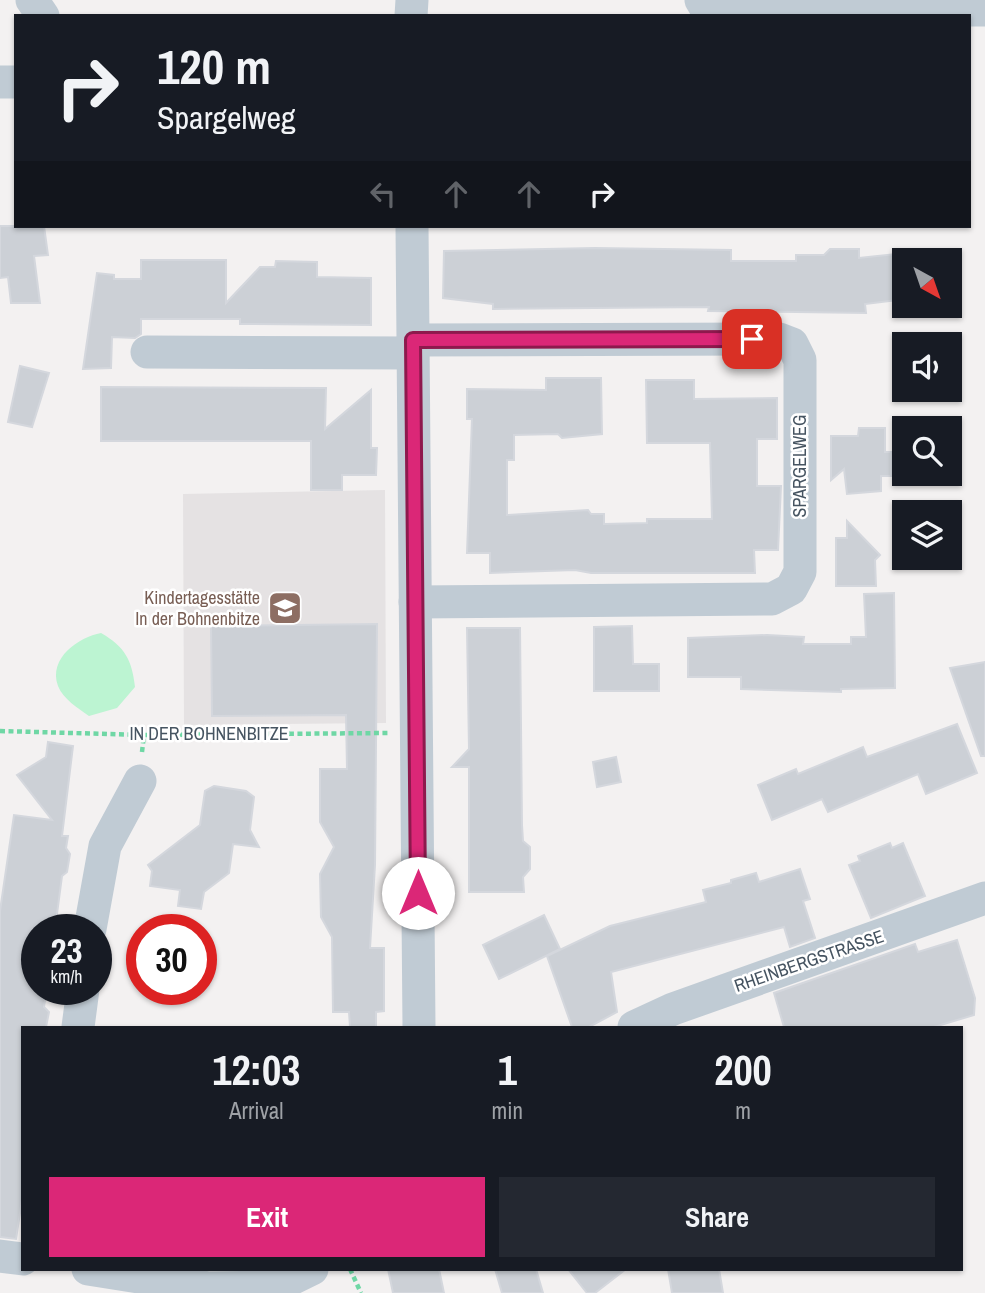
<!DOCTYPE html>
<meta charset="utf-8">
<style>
:root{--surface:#171b24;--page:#242831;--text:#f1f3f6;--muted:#9ea1a6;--accent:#db2777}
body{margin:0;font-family:"Archivo Narrow",sans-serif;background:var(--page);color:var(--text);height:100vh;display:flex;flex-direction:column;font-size:26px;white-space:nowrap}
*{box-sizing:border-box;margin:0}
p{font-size:23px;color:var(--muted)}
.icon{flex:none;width:38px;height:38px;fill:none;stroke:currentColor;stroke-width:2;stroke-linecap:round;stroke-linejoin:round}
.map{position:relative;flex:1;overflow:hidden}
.drawer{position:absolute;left:21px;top:1026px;width:942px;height:245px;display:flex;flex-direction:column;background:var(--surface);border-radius:0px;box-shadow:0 2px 5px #0004}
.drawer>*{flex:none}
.banner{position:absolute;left:14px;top:14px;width:957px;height:214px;border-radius:0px;box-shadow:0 2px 5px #0004;background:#171b24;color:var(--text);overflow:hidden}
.needle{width:46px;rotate:140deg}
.tools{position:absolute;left:892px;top:248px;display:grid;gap:14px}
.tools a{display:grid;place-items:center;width:70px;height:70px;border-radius:0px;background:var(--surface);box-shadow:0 2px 5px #0004;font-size:35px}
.speed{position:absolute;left:21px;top:914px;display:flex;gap:14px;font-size:35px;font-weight:700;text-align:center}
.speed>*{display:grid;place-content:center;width:91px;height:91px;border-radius:50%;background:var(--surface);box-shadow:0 2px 5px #0004;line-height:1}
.speed small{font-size:18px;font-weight:400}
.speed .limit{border:10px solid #d22;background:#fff;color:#111}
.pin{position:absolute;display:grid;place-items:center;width:60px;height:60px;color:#fff;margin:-30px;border-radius:14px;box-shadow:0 4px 10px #0006}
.me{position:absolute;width:77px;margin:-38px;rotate:0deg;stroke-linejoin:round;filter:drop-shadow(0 0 5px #0008)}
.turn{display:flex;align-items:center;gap:24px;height:147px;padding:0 28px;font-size:32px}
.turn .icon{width:91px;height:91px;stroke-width:2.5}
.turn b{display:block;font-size:49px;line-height:60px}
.lanes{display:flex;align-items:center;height:66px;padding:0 28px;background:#0003;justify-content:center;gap:35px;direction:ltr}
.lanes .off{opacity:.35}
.eta{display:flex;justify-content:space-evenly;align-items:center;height:119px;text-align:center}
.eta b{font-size:42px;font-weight:700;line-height:49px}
.cta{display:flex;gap:14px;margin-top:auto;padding:14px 28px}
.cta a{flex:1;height:80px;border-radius:0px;background:var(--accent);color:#fff;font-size:28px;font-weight:700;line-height:80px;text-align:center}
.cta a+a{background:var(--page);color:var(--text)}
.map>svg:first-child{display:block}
.education{fill:#e5e2e3}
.green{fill:#bcf4d2}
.building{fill:#ccd0d6;stroke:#d4d7dd;stroke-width:2}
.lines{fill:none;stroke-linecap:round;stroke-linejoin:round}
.path{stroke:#6fd7a5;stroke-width:4.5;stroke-dasharray:5 3.5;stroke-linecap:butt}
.minor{stroke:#c0cbd4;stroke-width:33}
.route-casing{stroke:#8e194d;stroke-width:18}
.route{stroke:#db2777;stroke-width:12}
.labels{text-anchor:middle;stroke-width:5;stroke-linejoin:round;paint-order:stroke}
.street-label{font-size:18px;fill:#465461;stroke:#fff}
.education-label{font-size:18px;fill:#785e54;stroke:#fff;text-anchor:end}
</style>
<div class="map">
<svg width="985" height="1293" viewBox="0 0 985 1293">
<rect width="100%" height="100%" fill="#f3f1f1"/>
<polygon class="education" points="385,490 386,723 184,725 183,494"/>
<path class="green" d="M101,633C125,647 132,660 135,687L117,708L89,716C78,708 63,699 58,686C48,658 79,637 101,633Z"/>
<g class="building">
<polygon points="0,226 44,226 48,255 34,256 40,303 11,303 8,277 0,278"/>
<polygon points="595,248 731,250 731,261 796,261 796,255 824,255 830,249 859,249 859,258 905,253 905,299 865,304 866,313 796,312 708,311 709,307 493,309 493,304 443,298 444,251"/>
<polygon points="141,260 226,260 226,303 260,267 275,267 276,261 317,262 317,277 371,278 371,325 240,324 240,319 141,319 141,334 135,338 112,337 111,368 83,369 97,273 114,275 114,279 141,279"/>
<polygon points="20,366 49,373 32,427 8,422"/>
<polygon points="546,378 601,378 602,434 562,438 558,434 514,435 514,460 507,460 507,515 588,510 591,514 604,514 604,524 647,523 647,519 712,519 710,443 647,443 646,380 694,380 694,399 777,398 777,439 757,439 757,486 781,486 778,550 754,550 755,573 591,573 575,570 490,573 490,553 467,553 472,419 467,419 467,389 546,390"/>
<polygon points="101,387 326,388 325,429 371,390 371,448 377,448 376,475 342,475 342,490 311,490 311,441 101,441"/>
<polygon points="859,428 885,428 885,452 891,452 891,476 881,476 881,491 847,494 844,469 831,480 831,436 858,436"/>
<polygon points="847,521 880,555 875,560 876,586 836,586 836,538 847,538"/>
<polygon points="894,593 895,688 841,689 841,692 741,689 741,677 688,677 688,638 767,635 804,637 803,644 851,644 851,637 866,637 864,594"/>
<polygon points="377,624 375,865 370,948 384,948 384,1011 376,1012 376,1027 350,1027 349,1012 333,1012 332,937 321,917 320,874 334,847 320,822 320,769 347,769 346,715 212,716 211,626"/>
<polygon points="632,626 633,664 659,664 659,691 594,691 594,627"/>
<polygon points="467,628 520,628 522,825 523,841 530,847 530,869 523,877 524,892 469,892 469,767 452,767 469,749"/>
<polygon points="985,662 985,756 981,756 950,668"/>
<polygon points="957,724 977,773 926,794 918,774 828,812 822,799 772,820 758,785 796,769 798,774 863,747 867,757"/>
<polygon points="48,742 73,746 62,836 68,836 66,848 70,854 67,872 62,876 55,929 37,929 37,993 46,994 44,1007 49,1012 46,1027 23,1027 23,1194 16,1239 0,1237 0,911 14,815 52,820 17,775 46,757"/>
<polygon points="616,757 621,782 597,787 593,762"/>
<polygon points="214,786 246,791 254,797 250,830 259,847 233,844 229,873 204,892 201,909 178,906 180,890 150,886 152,871 148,865 200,825 205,791"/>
<polygon points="890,843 892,848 903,843 925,896 871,918 849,865 860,861 858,856"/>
<polygon points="800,869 810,899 803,901 815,938 790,947 784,927 611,972 617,1012 589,1027 572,1027 547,956 610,926 706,902 703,890 731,883 731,880 756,873 759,882"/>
<polygon points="544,915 560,949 499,979 483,945"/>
<polygon points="957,940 975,998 974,1015 934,1027 784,1027 774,993 915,944 918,952"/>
<polygon points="388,1269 439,1269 444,1293 393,1293"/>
<polygon points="495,1269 536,1269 543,1293 502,1293"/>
<polygon points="568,1269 626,1269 595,1293 587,1293"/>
<polygon points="668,1269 719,1269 723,1293 672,1293"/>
</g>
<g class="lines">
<g class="path">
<polyline points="0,731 144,735 388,733"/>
<polyline points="142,752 144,735"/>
<polyline points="350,1269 361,1293"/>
</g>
<g class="minor">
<polyline points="32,0 43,16"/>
<polyline points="701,0 707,10 985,10"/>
<polyline points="411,16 412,0"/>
<polyline points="0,82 16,82"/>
<polyline points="412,226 419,1027"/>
<polyline points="413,340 779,339 792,344 800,360 800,572 791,589 772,599 415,602"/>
<polyline points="147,352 413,353"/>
<polyline points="90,929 105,846 140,781"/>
<polyline points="78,1027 83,989"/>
<polyline points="634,1027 673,1009 985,898"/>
<polyline points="0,1256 23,1259"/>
<polyline points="88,1269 209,1288 275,1287 312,1269"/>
</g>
</g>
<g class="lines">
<g class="route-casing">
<polyline id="route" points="418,893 413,340 752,339"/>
</g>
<use href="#route" class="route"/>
</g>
<defs>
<g id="school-square" transform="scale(1.75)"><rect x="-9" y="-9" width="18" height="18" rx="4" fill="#8d6e63" stroke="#fff"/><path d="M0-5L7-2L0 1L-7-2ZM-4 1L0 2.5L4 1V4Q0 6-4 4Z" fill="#fff"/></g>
</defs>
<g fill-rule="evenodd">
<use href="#school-square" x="285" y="608"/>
</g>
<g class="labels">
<g class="street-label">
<text transform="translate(800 466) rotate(-90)" y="6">SPARGELWEG</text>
<text x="209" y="740">IN DER BOHNENBITZE</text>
<text transform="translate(809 961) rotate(-19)" y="6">RHEINBERGSTRASSE</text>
</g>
<g class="education-label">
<text x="260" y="604">Kindertagesstätte<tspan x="260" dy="21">In der Bohnenbitze</tspan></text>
</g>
</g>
</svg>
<div class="tools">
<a><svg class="needle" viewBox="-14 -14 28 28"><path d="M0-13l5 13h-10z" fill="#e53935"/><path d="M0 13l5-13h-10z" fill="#9ea1a6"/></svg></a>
<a><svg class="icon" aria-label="sound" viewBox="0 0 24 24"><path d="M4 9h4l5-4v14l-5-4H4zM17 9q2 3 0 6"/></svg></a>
<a><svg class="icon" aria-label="search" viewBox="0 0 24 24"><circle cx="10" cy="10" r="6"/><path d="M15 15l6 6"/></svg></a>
<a><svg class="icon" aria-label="layers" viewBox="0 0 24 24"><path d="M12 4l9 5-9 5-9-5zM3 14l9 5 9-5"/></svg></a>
</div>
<div class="speed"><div>23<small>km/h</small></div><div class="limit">30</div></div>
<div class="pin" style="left:752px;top:339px;background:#d93025"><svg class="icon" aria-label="arrive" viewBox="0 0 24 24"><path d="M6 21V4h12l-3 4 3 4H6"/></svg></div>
<svg class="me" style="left:418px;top:893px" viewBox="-20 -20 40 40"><circle r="19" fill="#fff"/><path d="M0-13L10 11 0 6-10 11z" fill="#db2777"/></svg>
<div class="banner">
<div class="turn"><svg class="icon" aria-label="right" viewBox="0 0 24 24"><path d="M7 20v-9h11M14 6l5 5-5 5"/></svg><div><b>120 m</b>Spargelweg</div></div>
<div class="lanes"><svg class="icon off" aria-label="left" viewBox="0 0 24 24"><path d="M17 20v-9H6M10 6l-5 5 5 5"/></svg><svg class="icon off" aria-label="ahead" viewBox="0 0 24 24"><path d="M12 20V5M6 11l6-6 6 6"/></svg><svg class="icon off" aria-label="ahead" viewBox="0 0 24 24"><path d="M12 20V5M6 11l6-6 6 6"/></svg><svg class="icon" aria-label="right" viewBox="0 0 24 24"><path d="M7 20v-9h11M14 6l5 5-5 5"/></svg></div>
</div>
<section class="drawer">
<div class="eta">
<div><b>12:03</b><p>Arrival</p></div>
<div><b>1</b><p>min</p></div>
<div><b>200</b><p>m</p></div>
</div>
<div class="cta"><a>Exit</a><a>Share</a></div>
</section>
</div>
